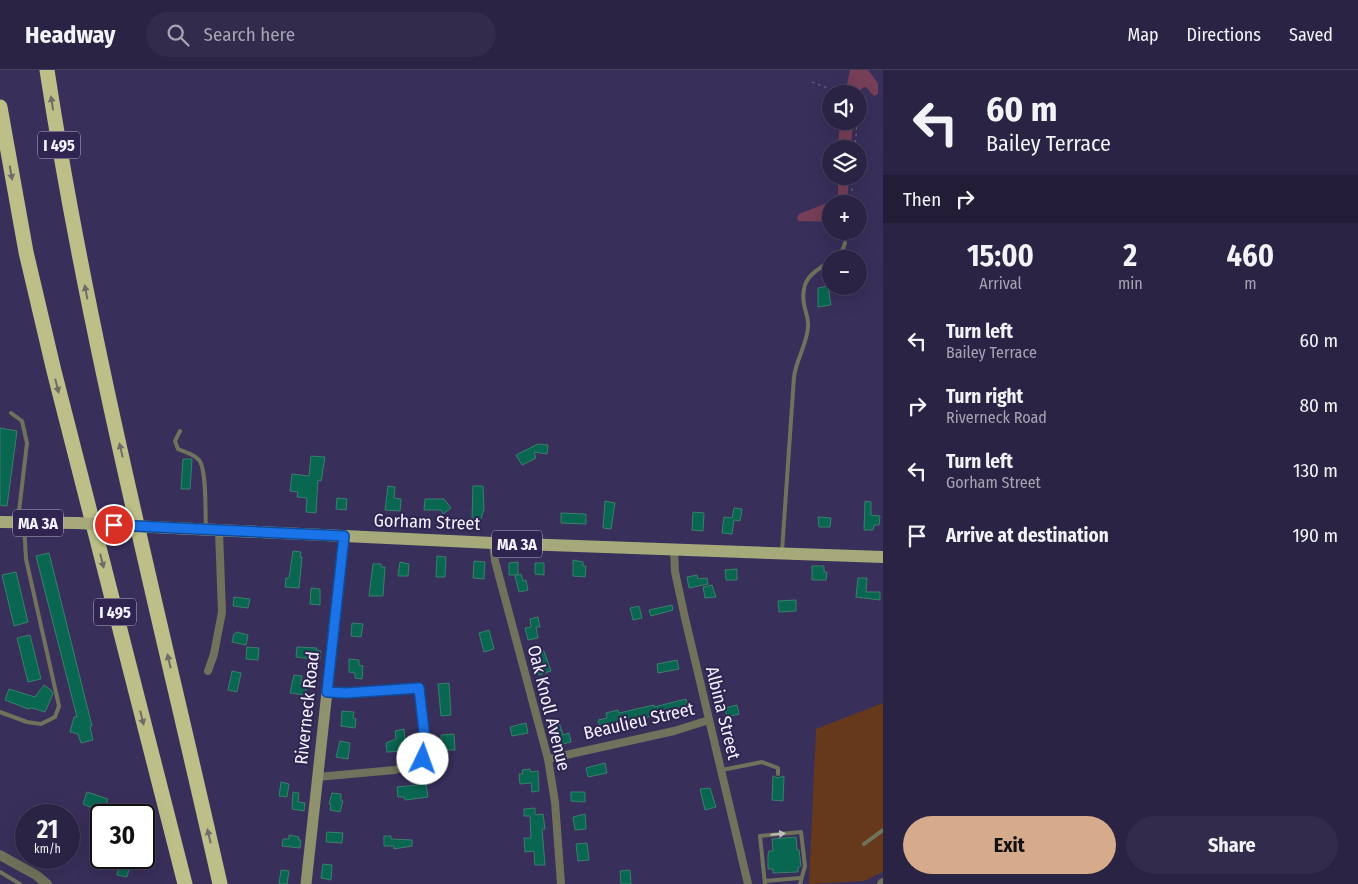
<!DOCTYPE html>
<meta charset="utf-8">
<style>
:root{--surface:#2b2344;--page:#332b4b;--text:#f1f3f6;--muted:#a6a4b2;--line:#47405d;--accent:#d6ab8b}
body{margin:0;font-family:"Fira Sans Condensed",sans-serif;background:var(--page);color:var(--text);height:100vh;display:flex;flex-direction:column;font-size:19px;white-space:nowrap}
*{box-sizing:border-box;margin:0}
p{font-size:16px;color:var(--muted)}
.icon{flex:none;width:28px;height:28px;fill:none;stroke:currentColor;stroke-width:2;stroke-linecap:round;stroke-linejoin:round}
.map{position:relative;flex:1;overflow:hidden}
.panel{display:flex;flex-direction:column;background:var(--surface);width:475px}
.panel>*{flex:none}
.top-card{background:#2b2344;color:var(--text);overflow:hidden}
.tools{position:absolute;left:822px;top:15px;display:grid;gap:10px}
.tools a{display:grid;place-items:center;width:45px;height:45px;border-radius:50%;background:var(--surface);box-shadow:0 5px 20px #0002,0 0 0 1px var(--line);font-size:25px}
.speed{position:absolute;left:15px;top:734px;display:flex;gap:10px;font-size:25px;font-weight:700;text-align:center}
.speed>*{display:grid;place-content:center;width:65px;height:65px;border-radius:50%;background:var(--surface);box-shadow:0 5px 20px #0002,0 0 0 1px var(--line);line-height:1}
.speed small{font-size:12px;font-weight:400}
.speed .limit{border:2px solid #111;border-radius:8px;background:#fff;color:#111}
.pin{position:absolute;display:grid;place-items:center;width:42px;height:42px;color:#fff;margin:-21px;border:2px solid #fff;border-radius:50%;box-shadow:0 1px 5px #0007}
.me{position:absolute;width:55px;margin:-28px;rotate:3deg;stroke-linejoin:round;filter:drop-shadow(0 0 4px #0008)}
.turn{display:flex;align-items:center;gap:18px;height:105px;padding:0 20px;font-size:22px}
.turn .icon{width:65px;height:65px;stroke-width:2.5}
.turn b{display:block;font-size:35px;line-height:42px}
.then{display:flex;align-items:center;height:48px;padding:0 20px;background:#0003;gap:10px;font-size:19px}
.eta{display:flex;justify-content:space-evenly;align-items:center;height:85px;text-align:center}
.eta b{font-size:30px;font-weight:700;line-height:35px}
.action{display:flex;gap:10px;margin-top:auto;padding:10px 20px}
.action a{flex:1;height:58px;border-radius:30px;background:var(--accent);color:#111;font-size:20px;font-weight:700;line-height:58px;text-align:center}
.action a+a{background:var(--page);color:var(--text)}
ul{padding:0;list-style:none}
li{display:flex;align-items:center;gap:15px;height:65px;padding:0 20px}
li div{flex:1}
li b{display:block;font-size:19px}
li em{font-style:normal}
header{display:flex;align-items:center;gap:30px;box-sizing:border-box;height:70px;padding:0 25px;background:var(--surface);border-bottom:1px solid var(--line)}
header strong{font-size:24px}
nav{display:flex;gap:28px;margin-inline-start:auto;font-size:18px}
.search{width:350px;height:45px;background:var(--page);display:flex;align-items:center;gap:12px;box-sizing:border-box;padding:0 18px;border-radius:28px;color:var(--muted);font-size:19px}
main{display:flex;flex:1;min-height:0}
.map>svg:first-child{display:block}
.green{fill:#67391b}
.water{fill:#773e58}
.building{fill:#086651;stroke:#3b7f6b}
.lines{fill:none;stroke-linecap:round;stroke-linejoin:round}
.path{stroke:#766f90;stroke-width:1;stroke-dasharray:2.5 4;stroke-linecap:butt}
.service{stroke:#70725b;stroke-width:4}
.minor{stroke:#70725b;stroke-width:8}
.tertiary{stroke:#70725b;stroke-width:10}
.secondary{stroke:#8f926d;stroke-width:11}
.primary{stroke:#a6aa7b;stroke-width:12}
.motorway{stroke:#bcc088;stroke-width:15}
.primary-bridge{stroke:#a6aa7b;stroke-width:12}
.oneway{fill:#6e6b69}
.oneway2{fill:#bfbfbd}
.route-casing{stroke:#114b97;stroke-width:12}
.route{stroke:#1a73e8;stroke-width:9}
.labels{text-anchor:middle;stroke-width:4;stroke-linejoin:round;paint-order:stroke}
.shield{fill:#2f2550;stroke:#b9b4ca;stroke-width:1}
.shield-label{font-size:16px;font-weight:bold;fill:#f4f2fe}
.street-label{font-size:18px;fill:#f4f2fe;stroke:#2f2550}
</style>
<header>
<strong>Headway</strong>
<div class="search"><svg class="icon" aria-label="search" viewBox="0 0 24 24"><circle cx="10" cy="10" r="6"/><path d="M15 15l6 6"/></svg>Search here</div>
<nav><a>Map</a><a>Directions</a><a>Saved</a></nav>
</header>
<main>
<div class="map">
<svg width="883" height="814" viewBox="0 0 883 814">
<rect width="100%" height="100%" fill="#392f5b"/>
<polygon class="green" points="883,633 883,802 864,811 809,814 816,659"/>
<g class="water">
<polygon points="850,0 868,0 878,13 878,24 874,26 866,17 862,18 858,24 845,24"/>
<polygon points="840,51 853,51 851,79 838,79"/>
<polygon points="838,106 849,106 847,134 831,134 831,152 799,151 797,149 799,144 835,130 838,125"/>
</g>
<g class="building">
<polygon points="828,216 831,235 818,237 818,218"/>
<polygon points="0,358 17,361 7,436 0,435"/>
<polygon points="538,374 548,375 547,384 534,382 536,388 522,395 516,385"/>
<polygon points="311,386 325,387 321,411 318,410 316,443 306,442 307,428 297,427 298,422 290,421 292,404 309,406"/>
<polygon points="183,389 192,389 190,419 181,419"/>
<polygon points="388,416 395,417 394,428 401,429 400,441 385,440"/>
<polygon points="473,416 483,416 484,439 481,449 472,449"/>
<polygon points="337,428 347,429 346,440 336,439"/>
<polygon points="425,429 444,429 451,438 443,444 441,440 424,440"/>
<polygon points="605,431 615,433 611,459 603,458"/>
<polygon points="865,431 871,432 871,445 880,446 879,455 874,455 873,460 864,460"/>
<polygon points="734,438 742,439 740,451 734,450 732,464 722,463 724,447 732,448"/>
<polygon points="693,442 704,443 703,461 692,460"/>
<polygon points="561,443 586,444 586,454 561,453"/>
<polygon points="818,447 831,448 830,457 819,457"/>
<polygon points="293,481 301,482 300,487 302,487 299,518 285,517 286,508 289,508"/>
<polygon points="49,483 92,656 90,657 93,670 81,673 78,664 70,662 74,647 77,647 36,486"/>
<polygon points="437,486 446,487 445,507 436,507"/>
<polygon points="573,490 583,492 583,496 586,496 585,507 573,506"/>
<polygon points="474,491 485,492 484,509 473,508"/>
<polygon points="400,492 409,494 408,506 398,506"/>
<polygon points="518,492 518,505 521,504 523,511 526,510 528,520 519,522 515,506 517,505 509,505 509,493"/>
<polygon points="535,493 544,493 544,505 535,504"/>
<polygon points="373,494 381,494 381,497 385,497 383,526 369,526"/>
<polygon points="812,496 824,496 824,502 827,502 826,510 812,510"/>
<polygon points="737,499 737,510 726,510 725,500"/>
<polygon points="16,502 28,552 14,556 2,505"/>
<polygon points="697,505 698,509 707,508 708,514 689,518 687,507"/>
<polygon points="858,508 867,508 866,522 880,522 880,530 856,527"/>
<polygon points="712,515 716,527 705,528 703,517"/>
<polygon points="311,518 320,519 320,535 310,534"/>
<polygon points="234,527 250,529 248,538 233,536"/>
<polygon points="796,530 796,541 779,542 778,531"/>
<polygon points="672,535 673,540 651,546 649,540"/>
<polygon points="639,536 642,548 633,550 630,538"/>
<polygon points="538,547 540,557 536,557 538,568 528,570 525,558 531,557 530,549"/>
<polygon points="352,553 363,554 361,567 351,566"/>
<polygon points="489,560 494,579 484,582 479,563"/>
<polygon points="237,562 248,565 246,575 232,572 234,564"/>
<polygon points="30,565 41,609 28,612 17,568"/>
<polygon points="247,577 259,578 258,590 246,589"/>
<polygon points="297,577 317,578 316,580 321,581 320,590 296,587"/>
<polygon points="544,581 551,601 539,605 535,592 539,591 537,583"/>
<polygon points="349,589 359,590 359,595 363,596 362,609 355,608 355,603 349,602"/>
<polygon points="677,590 679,599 658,603 657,594"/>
<polygon points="232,601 241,603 237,622 228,620"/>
<polygon points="294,605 302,606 301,614 307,615 305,625 290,623"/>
<polygon points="449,613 451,645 441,646 438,614"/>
<polygon points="44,615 51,620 53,624 45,642 32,638 28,639 5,630 9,619 35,627"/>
<polygon points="686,629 689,639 622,652 624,661 616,663 615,658 610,660 610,657 601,660 598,650 607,648 606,643 618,640 619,643 654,635 654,637"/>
<polygon points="737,635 739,644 727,647 725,638"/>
<polygon points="342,641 354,642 353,648 356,649 355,658 341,656"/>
<polygon points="559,652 563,665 569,663 571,672 555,676 551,654"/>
<polygon points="526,653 528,663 512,666 510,657"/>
<polygon points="404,659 406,681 387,682 386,673 396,669 395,661"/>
<polygon points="454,664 455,680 442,680 441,665"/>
<polygon points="340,671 350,673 348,689 336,687"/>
<polygon points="605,693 607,703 588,707 586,698"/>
<polygon points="530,699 531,702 538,701 539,721 532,722 531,713 520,714 519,704 523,704 522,700"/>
<polygon points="773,706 778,708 784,706 783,731 772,730"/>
<polygon points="281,712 289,714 287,727 279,726"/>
<polygon points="426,714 428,727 405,730 404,727 398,727 397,717"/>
<polygon points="710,718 716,737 705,740 700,719"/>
<polygon points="87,722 108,729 103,743 83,734"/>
<polygon points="293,722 299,723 298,732 305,733 304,741 292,739"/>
<polygon points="571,722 585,722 585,732 571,731"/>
<polygon points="332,723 341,724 341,731 343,731 340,742 330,740 331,734 329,734"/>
<polygon points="535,738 535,745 543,744 545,759 542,759 545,795 535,795 534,781 525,782 524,768 531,768 530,746 524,746 524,739"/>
<polygon points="585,744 586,759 575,760 573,747"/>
<polygon points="327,762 343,763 342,773 326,772"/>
<polygon points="289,765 299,767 298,770 301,770 300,778 282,776 283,769 289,769"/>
<polygon points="384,766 391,766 391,769 412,770 412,776 394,779 394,776 384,776"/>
<polygon points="796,767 797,780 799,780 801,796 798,798 798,802 773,803 773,799 768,799 768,785 769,781 773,781 772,769"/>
<polygon points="587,773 589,790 578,791 576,774"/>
<polygon points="121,789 131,791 127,807 117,805"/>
<polygon points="323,794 332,795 331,810 321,808"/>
<polygon points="281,800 289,801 287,814 279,814"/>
<polygon points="630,800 631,814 621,814 620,801"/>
</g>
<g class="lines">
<g class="path">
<polyline points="812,12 843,24"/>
<polyline points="859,38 863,26"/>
<polyline points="855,79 857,51"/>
<polyline points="851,134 853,106"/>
<polyline points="847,167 848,161"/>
</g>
<g class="service">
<polyline points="834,189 843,179 845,173"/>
<polyline points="11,343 22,351 27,373 18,450"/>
<path d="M180,361L175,371L178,379C185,382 194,384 199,390C207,399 205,444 206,458"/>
<path d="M782,481L794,307C796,290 807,274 808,257C809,249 805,241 804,234C800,209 813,202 831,191"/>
<polyline points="0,642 27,652 41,654 55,647 59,636 26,489 24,455"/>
<polyline points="722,700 762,692 778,698 778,704"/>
<polyline points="864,774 883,760"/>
<polyline points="0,802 20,814"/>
<polyline points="765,811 800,808"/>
<polyline points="765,814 760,766 801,762 805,796 800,814"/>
</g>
<g class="minor">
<polyline points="493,473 495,491 548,689 555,732 561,814"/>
<polyline points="674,479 675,502 685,548 748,814"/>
<polyline points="208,601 214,584 222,542 219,461"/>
<polyline points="548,689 674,661 709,650"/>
<polyline points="317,707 395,700 421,692 424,680 419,617 346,623 327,622"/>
</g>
<g class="tertiary">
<polyline points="0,785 36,805 47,814"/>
<polyline points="882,814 883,813"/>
</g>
<polyline class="secondary" points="306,814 344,466"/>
<g class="primary">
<polyline points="0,452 77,453"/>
<polyline points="152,457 493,473 883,487"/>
</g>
<g class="motorway">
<path d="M47,0C89,274 159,543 220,814"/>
<polyline points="0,37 26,182 54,301 185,814"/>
</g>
<polyline class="primary-bridge" points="77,453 152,457"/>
</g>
<defs><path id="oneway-solid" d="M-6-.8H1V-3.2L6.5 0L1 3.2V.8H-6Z" transform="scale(1.25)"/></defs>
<g class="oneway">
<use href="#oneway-solid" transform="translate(52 33) rotate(-99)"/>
<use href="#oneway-solid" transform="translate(11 103) rotate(80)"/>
<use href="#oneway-solid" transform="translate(86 222) rotate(-101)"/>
<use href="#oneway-solid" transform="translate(57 316) rotate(76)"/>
<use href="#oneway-solid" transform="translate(121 380) rotate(-103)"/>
<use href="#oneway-solid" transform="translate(102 491) rotate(76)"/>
<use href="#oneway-solid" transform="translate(169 591) rotate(-103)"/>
<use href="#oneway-solid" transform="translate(142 648) rotate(76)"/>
<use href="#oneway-solid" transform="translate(209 766) rotate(-103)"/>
</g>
<use class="oneway2" href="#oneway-solid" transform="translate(778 764) rotate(-5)"/>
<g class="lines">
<g class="route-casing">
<polyline id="route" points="114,455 344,466 327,622 346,623 419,618 424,661 423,689"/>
</g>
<use href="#route" class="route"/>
</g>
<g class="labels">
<g class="shield">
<rect x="38" y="61.5" width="42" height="27" rx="4"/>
<rect x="13" y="439.5" width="50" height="27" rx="4"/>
<rect x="492" y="460.5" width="50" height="27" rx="4"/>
<rect x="94" y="528.5" width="42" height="27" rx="4"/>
</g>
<g class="shield-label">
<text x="59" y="81">I 495</text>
<text x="38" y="459">MA 3A</text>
<text x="517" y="480">MA 3A</text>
<text x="115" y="548">I 495</text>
</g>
<g class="street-label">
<text transform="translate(427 452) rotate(2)" y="6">Gorham Street</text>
<text transform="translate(307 638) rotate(-84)" y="6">Riverneck Road</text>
<text transform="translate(549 638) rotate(76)" y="6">Oak Knoll Avenue</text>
<text transform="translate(723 643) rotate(76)" y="6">Albina Street</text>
<text transform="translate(639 651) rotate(-13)" y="6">Beaulieu Street</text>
</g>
</g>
</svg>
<div class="tools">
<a><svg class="icon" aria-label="sound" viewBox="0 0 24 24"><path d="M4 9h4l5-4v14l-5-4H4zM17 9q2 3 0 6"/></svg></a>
<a><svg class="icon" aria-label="layers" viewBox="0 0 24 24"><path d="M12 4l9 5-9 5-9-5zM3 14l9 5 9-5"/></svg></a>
<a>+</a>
<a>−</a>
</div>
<div class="speed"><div>21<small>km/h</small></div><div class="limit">30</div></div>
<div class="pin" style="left:114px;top:455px;background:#d93025"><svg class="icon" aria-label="arrive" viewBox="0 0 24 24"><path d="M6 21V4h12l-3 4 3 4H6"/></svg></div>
<svg class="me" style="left:423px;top:689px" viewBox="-20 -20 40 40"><circle r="19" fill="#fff"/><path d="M0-13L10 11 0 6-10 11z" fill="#1a73e8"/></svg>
</div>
<section class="panel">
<div class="top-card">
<div class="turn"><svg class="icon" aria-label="left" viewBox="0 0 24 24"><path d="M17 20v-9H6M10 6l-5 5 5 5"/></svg><div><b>60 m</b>Bailey Terrace</div></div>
<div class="then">Then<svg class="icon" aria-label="right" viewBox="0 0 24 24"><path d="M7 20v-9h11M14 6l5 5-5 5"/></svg></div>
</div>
<div class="eta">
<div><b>15:00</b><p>Arrival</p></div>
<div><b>2</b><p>min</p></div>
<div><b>460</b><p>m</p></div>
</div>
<ul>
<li><svg class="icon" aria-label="left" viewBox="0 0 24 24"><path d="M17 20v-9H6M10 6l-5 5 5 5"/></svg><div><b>Turn left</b><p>Bailey Terrace</p></div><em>60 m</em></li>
<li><svg class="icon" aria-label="right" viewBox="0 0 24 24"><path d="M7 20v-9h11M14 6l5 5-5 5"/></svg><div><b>Turn right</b><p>Riverneck Road</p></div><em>80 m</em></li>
<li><svg class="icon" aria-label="left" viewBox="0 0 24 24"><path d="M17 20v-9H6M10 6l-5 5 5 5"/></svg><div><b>Turn left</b><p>Gorham Street</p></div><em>130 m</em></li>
<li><svg class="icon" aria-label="arrive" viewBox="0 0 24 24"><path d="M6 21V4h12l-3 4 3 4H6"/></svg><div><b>Arrive at destination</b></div><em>190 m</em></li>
</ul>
<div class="action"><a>Exit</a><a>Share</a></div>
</section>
</main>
